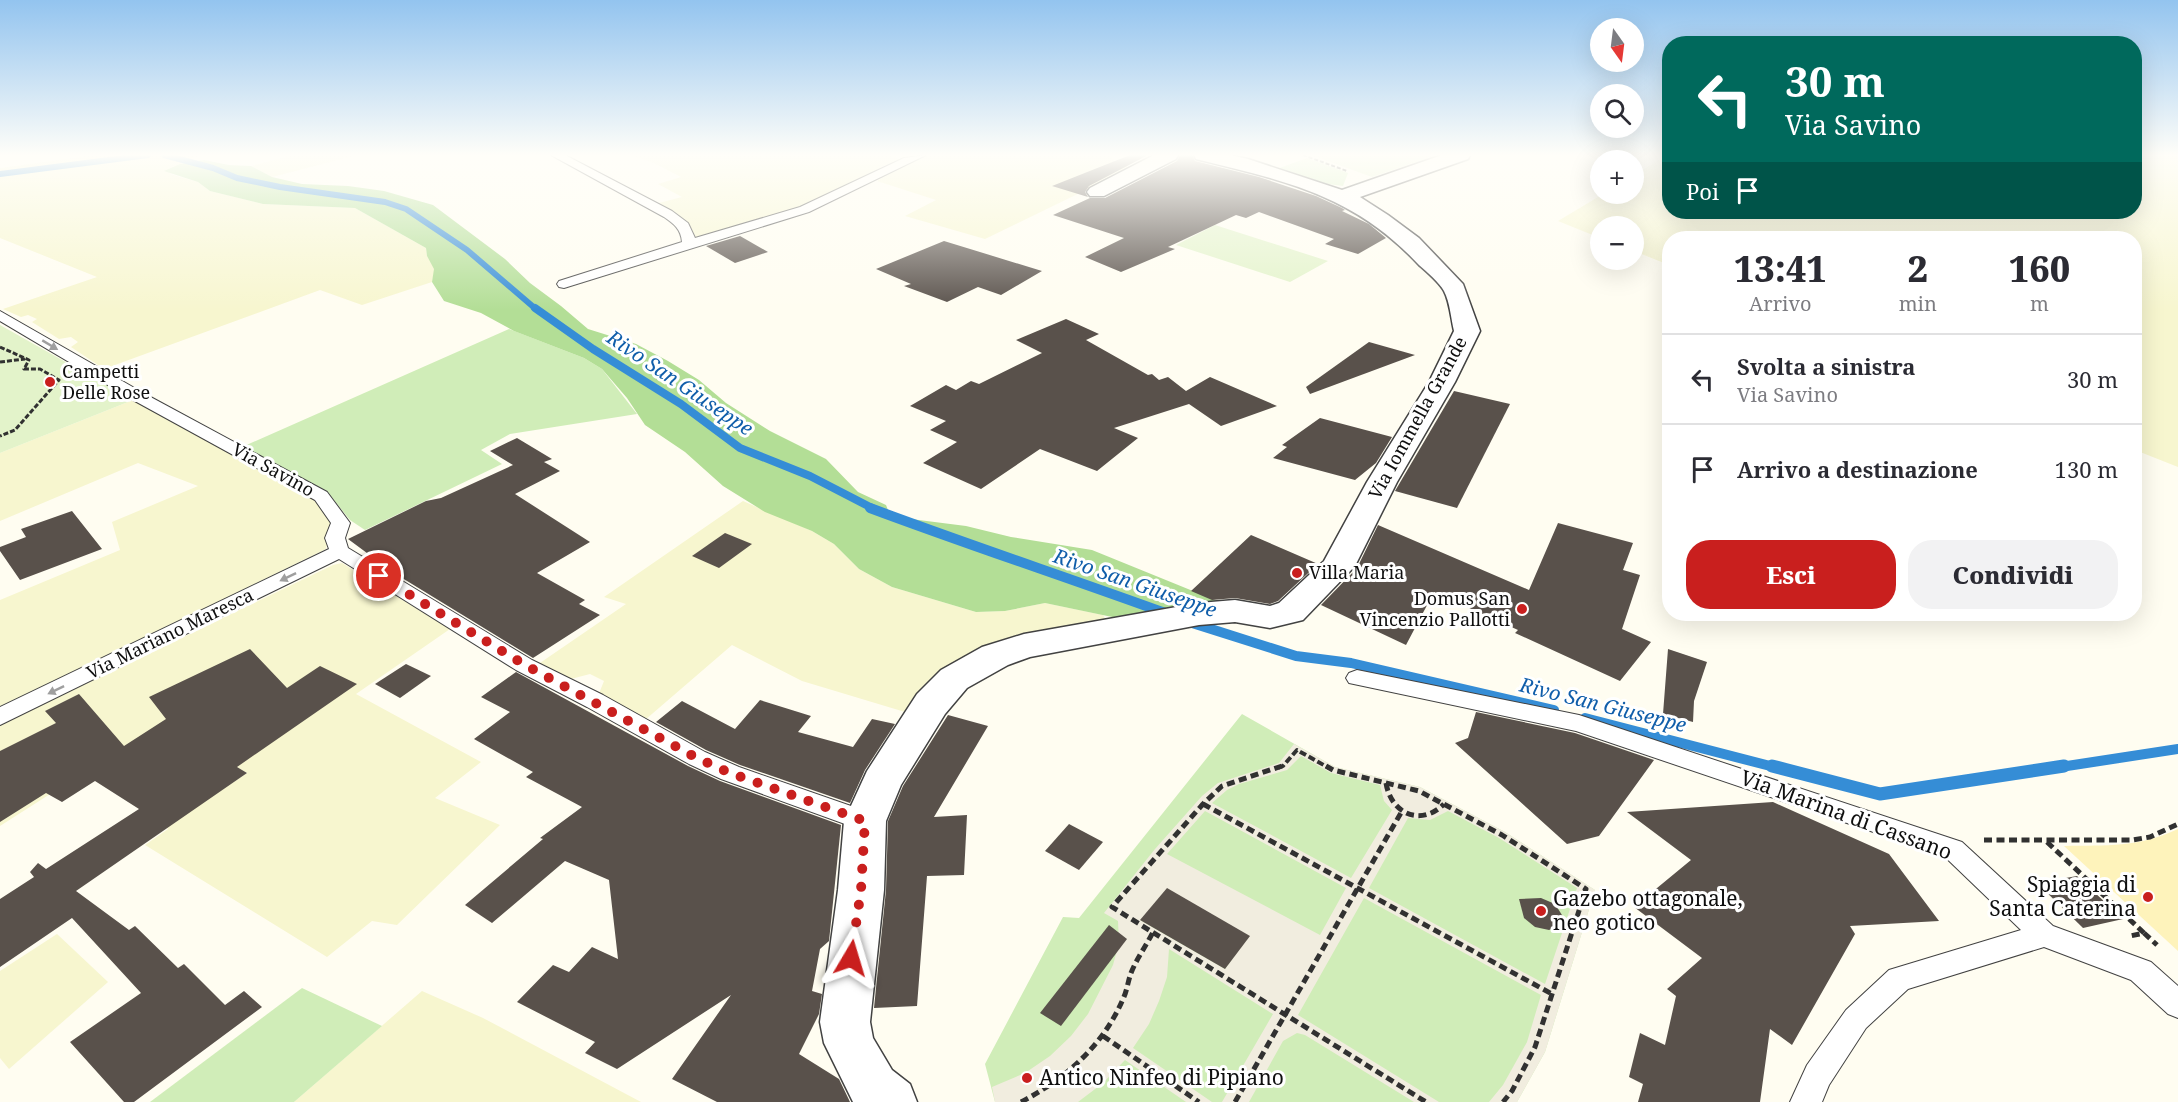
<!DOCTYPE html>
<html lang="it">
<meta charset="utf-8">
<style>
:root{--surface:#fff;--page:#f2f2f3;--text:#2b2b33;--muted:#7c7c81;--line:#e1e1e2;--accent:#c91f1e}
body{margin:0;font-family:"Noto Serif",serif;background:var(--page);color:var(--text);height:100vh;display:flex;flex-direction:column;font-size:22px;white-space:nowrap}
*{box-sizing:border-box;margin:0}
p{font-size:20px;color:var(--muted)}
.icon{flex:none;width:33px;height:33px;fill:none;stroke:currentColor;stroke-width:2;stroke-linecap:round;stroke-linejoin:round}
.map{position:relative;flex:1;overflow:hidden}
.drawer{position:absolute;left:1662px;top:231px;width:480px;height:390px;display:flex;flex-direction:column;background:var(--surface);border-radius:24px;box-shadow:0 6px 24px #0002}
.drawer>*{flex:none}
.top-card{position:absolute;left:1662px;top:36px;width:480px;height:183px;border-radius:24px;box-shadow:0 6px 24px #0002;background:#00695c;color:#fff;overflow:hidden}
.needle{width:39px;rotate:166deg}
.fabs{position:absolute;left:1590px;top:18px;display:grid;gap:12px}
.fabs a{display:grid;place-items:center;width:54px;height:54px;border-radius:50%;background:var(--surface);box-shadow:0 6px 24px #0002;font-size:30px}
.pin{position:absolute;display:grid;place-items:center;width:51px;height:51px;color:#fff;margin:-26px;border:3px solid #fff;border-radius:50%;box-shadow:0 2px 6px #0007}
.me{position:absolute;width:66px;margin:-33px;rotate:7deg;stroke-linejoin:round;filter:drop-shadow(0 0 4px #0008)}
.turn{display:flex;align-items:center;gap:21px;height:126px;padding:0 24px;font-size:27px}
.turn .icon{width:78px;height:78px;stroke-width:2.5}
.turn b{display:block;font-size:42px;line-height:51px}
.then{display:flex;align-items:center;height:57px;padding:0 24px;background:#0003;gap:12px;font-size:22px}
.eta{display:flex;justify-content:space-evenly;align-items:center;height:102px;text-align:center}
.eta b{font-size:36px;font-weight:800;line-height:42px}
.cta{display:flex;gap:12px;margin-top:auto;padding:12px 24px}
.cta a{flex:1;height:69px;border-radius:24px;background:var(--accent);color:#fff;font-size:24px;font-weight:800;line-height:69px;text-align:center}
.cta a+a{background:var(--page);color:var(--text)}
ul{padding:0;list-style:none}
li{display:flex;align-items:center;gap:18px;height:90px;padding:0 24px;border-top:2px solid var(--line)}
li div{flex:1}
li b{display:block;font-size:22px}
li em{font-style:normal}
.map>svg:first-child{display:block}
.farmland{fill:#f7f6cf}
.green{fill:#d0edb8}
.forest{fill:#b3de96}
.sand{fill:#fef3bb}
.pitch{fill:#e3f3ca}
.plaza{fill:#f1eddf;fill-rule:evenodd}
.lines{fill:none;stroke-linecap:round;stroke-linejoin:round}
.stream-far3{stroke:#358dd6;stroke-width:6}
.stream-far2{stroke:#358dd6;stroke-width:8}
.stream-far1{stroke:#358dd6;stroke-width:10}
.stream{stroke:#358dd6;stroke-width:13}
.building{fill:#59514b}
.service-casing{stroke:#424242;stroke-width:2}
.minor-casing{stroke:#424242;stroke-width:3}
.path-far3{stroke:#313131;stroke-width:2;stroke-dasharray:4 2;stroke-linecap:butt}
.path-far2{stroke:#313131;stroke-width:3;stroke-dasharray:5 2;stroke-linecap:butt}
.path-far1{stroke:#313131;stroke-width:4;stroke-dasharray:7 3;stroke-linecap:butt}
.path{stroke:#313131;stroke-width:5;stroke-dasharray:8 4.5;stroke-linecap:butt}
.service{fill:#fff;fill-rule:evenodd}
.minor{fill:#fff;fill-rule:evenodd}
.oneway{fill:#9f9f9f}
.route{stroke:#c91f1e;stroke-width:10;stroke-dasharray:0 18}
.poi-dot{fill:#c91f1e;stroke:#fff;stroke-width:2}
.labels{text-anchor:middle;stroke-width:6;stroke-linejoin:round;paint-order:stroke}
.poi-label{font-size:18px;fill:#0f0f0f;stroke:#fff;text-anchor:start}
.street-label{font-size:18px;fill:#0f0f0f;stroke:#fff}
.water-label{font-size:20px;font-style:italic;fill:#105eaa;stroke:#fff}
.near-street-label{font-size:21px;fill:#0f0f0f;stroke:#fff}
.near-poi-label{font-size:21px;fill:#0f0f0f;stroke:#fff;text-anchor:start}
</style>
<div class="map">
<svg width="2178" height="1102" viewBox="0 0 2178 1102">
<rect width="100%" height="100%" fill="#fffdf1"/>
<g class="farmland">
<polygon points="95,155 200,155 180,164 170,174 198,182 210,191 263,204 355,208 426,248 427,256 435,269 432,282 362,305 320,290 104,369 71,347 78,342 71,337 59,339 32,322 37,319 28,315 21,317 3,309 97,277 0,238 0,168"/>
<polygon points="292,155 358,155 272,177 251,166"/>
<polygon points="629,155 890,155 901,160 880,167 883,170 819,202 693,241 693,232 687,223 655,204 682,197 658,184 681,177 654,163"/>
<polygon points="927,155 1111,155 1114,161 1131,168 985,239 905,216 936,200 877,181 903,164"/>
<polygon points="1667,155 1670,155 1670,212 2134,212 2135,155 2178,155 2178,467 2135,450 2134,238 1670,238 1669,265 1634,251 1634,226 1600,226 1600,238 1558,221 1603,194 1634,194 1634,175"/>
<polygon points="133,400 314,499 333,524 330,529 326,549 0,709 0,600 120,550 112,522 198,486 138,463 0,521 0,453"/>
<polygon points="743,501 812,531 834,544 859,569 892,587 976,612 1005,611 1045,603 1103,615 1106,620 1019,636 985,647 939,671 922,687 905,712 802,681 732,645 645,720 598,696 604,681 590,674 567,680 537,665 626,604 604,597"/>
<polygon points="342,563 450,629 356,694 481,762 435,798 500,825 397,925 372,921 327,957 145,845 168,829 166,827 247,773 160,724 0,826 0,725 333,565"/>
<polygon points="57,934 108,982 9,1069 0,1058 0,971"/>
<polygon points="422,991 483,1018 641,1102 294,1102"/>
</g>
<g class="green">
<polygon points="1307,158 1348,173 1343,186 1328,184 1274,170"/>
<polygon points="509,329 584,358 602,369 637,414 510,434 481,450 502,464 365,530 350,520 328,493 242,447"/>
<polygon points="1242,714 1335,767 1420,787 1505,832 1595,890 1545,1052 1517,1102 995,1102 985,1064 1063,917 1079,918"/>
<polygon points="302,988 382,1026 294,1102 150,1102"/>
</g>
<polygon class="forest" points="204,160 229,165 251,166 272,177 302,184 348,186 384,191 433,205 505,259 530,283 561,306 588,329 636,344 668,361 699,380 726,403 770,431 826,459 858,492 886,505 888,510 911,519 966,526 1011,537 1092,550 1220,602 1117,618 1045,603 1005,611 976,612 892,587 859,569 834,544 812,531 765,512 723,486 685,452 645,425 627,398 602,369 584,358 514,331 481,313 444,301 432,282 434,269 427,256 426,248 355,208 263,204 210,191 198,182 164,171 180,164"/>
<path class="sand" d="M2178,829V951L2064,846C2107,845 2137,848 2178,829Z"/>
<g class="pitch">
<polygon points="1317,155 1437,155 1372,177 1314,156"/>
<polygon points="1215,225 1328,261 1290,282 1176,245"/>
<polygon points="0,325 133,400 0,453"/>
</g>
<path class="plaza" d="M1294,744L1335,767L1420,787L1505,832L1595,890L1545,1052L1517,1102H1489L1503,1085L1527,1042L1541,995L1364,898L1298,1015L1439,1102H1414L1305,1035L1297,1033L1283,1041L1249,1102H1222L1273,1014L1169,949L1167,977L1159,1001L1149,1024L1133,1048L1212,1102H1186L1125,1060L1103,1083L1078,1102H995L992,1087L1025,1073L1050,1056L1071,1036L1088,1014L1113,965L1119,943L1118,921L1104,913L1155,849L1202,796L1218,783L1279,763ZM1301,756L1331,773L1380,785L1384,801L1392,810L1351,878L1212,803L1227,790L1239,784L1287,770ZM1205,811L1346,888L1320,935L1167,854ZM1448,811L1499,838L1577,888L1545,984L1369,888L1408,818L1430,820ZM1140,920L1249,936L1225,969Z"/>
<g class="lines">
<g class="stream-far3">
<polyline points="164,155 213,168 237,178 280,187 385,202 406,209 467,250 537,310"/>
<polyline points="0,174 148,155"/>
</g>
<polyline class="stream-far2" points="535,308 593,349 681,404 740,448 810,476 874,509"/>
<g class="stream-far1">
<path d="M870,508C969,545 1069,578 1168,614"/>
<polyline points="1189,622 1296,656 1351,663 1554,710"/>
<polyline points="1585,718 1778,768"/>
<polyline points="2054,768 2178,749"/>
</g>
<polyline class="stream" points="1772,766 1880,794 2064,766"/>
</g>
<g class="building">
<polygon points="1130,155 1148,155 1089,186 1085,192 1088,197 1052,186"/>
<polygon points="1180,155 1192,155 1195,161 1259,177 1316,196 1342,208 1345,210 1342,211 1369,224 1386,238 1358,254 1325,244 1334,239 1259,212 1246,218 1236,215 1168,247 1175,249 1121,272 1085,257 1124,238 1053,215 1090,198 1105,198 1177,161"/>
<polygon points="740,236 768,252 735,263 706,246"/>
<polygon points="944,241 1042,271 1001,295 978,287 947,302 904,286 911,284 876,269"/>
<polygon points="1066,319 1099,334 1086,340 1148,375 1152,374 1159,380 1168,377 1186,391 1210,377 1277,406 1221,426 1189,404 1114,428 1138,438 1097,471 1040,449 981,489 923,463 957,442 930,430 946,421 910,406 946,385 956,390 971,381 979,384 1042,353 1016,340"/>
<polygon points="1369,342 1415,355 1310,394 1306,387"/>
<polygon points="1454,391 1510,404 1457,508 1395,491"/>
<polygon points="1320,418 1392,437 1376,463 1355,480 1273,458 1287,447 1282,445"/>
<polygon points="517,438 552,459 544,462 560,471 515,494 590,542 537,573 585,600 579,604 600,615 533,658 394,573 348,539 426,501 441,498 513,465 490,451"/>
<polygon points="72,511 102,549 20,580 0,551 0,547 26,537 21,529"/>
<polygon points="1558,523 1633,543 1623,570 1640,575 1622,629 1651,642 1620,681 1515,633 1518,630 1434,592 1406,645 1321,605 1357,568 1378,525 1529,590"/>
<polygon points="725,533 752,544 719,568 692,556"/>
<polygon points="1251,535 1318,564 1278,601 1270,604 1235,598 1212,600 1191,591"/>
<polygon points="250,649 287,688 320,666 357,684 237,767 247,773 76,891 129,930 135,926 178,968 184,964 225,1005 244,991 262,1007 134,1102 124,1102 70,1042 141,993 72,918 0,967 0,899 34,877 30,872 38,863 46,869 139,809 95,781 62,802 46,793 0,822 0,751 56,723 45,711 79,694 124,746 166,719 149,697"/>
<polygon points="1668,649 1707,662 1694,701 1693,722 1663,714"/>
<polygon points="406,664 431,676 400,698 375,684"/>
<polygon points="516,672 688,766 720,781 841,825 829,941 820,949 812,991 822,994 819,1014 799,1054 839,1079 850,1102 717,1102 672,1079 731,995 617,1069 585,1053 595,1042 517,1002 553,965 569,972 592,947 618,959 609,880 565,861 492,923 465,905 543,839 540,838 582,807 526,777 533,772 474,739 510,712 481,697"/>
<polygon points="760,700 811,716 798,732 853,747 872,719 895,724 865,770 850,803 740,765 706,750 656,722 682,701 735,729"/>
<polygon points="1476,712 1575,733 1654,760 1599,836 1567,844 1455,743 1468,738"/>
<polygon points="948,715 988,726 934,817 967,815 964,875 927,876 917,1006 874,1008 886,890 888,821 903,786"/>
<polygon points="1773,802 1889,854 1939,921 1850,926 1855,934 1792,1045 1770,1029 1760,1102 1638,1102 1643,1084 1629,1077 1640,1033 1665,1045 1676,996 1667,989 1702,958 1634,907 1691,860 1627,812"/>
<polygon points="1069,824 1103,842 1079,870 1045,851"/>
<polygon points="2077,876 2123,919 2083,928 2037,883"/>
<polygon points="1167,888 1250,936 1225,969 1140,920"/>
<polygon points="1541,898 1555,904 1567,923 1549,930 1535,927 1524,918 1519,899"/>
<polygon points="1109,925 1127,939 1061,1026 1040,1013"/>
</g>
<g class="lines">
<g class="service-casing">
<g id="service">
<path d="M551,155H565L672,211L688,223L695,238L800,207L904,158L926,155L809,212L564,288L559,287L557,284L559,281L682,242C681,229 674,224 664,217Z"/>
<polygon points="0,311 145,394 327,492 350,523 345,538 348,548 532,660 603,695 705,752 739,767 874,814 878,821 874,828 865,831 856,828 721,779 689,764 587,707 516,670 339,559 0,725 0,707 329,549 325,538 331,523 315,500 133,400 0,321"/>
<polygon points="1357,670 1579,715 1962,842 2053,926 2151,962 2178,986 2178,1018 2168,1014 2131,980 2044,947 1908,989 1866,1028 1829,1085 1822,1102 1790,1102 1807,1065 1846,1010 1889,970 2021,930 1944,856 1576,731 1349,683 1346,678 1349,673"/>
</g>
</g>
<g class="minor-casing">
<g id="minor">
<polygon points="1154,155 1178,155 1176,159 1104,196 1090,196 1087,192 1090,188"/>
<path d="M1194,155H1230L1248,159L1342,190L1442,155H1470L1468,159L1360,197L1388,215L1419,238L1463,284L1480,331L1455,382L1397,482L1355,566L1303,620L1270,628L1235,622L1199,625L1030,657L1008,665L967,688L945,714L901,785L886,821L884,890L870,1022L873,1038L892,1070L910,1084L917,1102H853L824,1043L820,1022L838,890L844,821L867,771L917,694L941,670L982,647L1024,634L1199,603L1235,600L1270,606L1279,603L1324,561L1367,482L1429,382L1454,331C1451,319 1450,302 1444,291C1439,282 1427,272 1419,265C1354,195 1285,181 1196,159Z"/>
</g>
</g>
<polyline class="path-far3" points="1303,155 1347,171"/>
<g class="path-far2">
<polyline points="0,347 29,360 24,369 40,369 59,380 15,430 0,436"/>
<polyline points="0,362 25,359"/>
</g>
<polyline class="path-far1" points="1278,768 1283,766 1297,750 1329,768"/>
<g class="path">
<polyline points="1282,766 1222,786 1203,804 1112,907 1426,1102"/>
<polyline points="1326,766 1333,770 1419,791 1502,835 1586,889 1535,1047 1512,1091 1503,1102"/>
<path d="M1386,783C1391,814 1421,827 1444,804"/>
<polyline points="1203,804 1552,994"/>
<polyline points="1984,840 2132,840 2150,837 2178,824"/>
<polyline points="2047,842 2144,933 2130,936"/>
<polyline points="2144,933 2157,945"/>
<polyline points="1103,1036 1199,1102"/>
<path d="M1021,1102C1065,1079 1103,1046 1123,999C1127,991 1128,981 1131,973C1137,958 1146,946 1153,932"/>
<polyline points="1235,1102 1402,811"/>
</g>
<use href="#service" class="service"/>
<use href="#minor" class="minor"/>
</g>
<defs><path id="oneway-solid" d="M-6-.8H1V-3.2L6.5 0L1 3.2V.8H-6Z" transform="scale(1.5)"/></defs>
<g class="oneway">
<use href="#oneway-solid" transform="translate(50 345) rotate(31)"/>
<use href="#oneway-solid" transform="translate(288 577) rotate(154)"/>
<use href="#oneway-solid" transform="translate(56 690) rotate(154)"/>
</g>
<linearGradient id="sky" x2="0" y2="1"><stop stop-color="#93c4ef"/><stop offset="0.5" stop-color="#fffef9"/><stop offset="1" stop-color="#fffef9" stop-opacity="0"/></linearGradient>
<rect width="2178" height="310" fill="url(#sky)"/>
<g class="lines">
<polyline class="route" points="379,576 525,665 697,758 730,773 865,821 861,890 851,958"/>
</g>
<g class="poi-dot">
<circle cx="50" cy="382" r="6"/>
<circle cx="1297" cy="573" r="6"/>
<circle cx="1522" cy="609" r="6"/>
<circle cx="2148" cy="897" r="6"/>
<circle cx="1541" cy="911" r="6"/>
<circle cx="1027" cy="1078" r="6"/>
</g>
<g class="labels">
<g class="poi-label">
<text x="62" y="378">Campetti<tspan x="62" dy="21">Delle Rose</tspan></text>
<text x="1309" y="579">Villa Maria</text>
<text x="1510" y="605" text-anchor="end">Domus San<tspan x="1510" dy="21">Vincenzio Pallotti</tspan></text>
</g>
<g class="street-label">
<text transform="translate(1418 418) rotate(-61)" y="6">Via Iommella Grande</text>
<text transform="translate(273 470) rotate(29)" y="6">Via Savino</text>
<text transform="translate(170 634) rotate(-26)" y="6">Via Mariano Maresca</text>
</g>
<g class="water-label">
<text transform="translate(680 383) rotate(34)" y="7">Rivo San Giuseppe</text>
<text transform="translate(1135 583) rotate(19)" y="7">Rivo San Giuseppe</text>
<text transform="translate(1603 705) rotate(14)" y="7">Rivo San Giuseppe</text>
</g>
<g class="near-street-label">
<text transform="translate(1846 815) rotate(20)" y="7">Via Marina di Cassano</text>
</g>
<g class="near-poi-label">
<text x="2136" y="892" text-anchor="end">Spiaggia di<tspan x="2136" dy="24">Santa Caterina</tspan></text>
<text x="1553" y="906">Gazebo ottagonale,<tspan x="1553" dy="24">neo gotico</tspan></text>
<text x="1039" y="1085">Antico Ninfeo di Pipiano</text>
</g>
</g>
</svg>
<div class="fabs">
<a><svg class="needle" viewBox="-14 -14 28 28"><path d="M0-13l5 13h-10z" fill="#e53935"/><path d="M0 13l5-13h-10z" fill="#7c7c81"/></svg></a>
<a><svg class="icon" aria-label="search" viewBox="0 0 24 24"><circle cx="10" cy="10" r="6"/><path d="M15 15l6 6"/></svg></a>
<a>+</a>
<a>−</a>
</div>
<div class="pin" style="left:379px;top:576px;background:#d93025"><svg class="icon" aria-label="arrive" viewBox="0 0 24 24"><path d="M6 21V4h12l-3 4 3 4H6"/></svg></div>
<svg class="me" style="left:851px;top:958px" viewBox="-20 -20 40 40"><path d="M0-17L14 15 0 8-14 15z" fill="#c91f1e" stroke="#fff" stroke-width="4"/></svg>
<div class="top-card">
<div class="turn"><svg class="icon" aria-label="left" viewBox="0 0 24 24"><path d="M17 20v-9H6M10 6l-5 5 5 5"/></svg><div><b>30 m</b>Via Savino</div></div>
<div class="then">Poi<svg class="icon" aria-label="arrive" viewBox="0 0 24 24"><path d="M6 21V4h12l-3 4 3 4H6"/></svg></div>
</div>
<section class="drawer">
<div class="eta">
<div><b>13:41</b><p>Arrivo</p></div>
<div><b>2</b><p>min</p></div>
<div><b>160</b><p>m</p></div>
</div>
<ul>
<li><svg class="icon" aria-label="left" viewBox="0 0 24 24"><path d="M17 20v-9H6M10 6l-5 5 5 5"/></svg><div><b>Svolta a sinistra</b><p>Via Savino</p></div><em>30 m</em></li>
<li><svg class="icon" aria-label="arrive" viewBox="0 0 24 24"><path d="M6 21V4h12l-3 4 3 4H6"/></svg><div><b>Arrivo a destinazione</b></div><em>130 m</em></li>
</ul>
<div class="cta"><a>Esci</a><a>Condividi</a></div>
</section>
</div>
